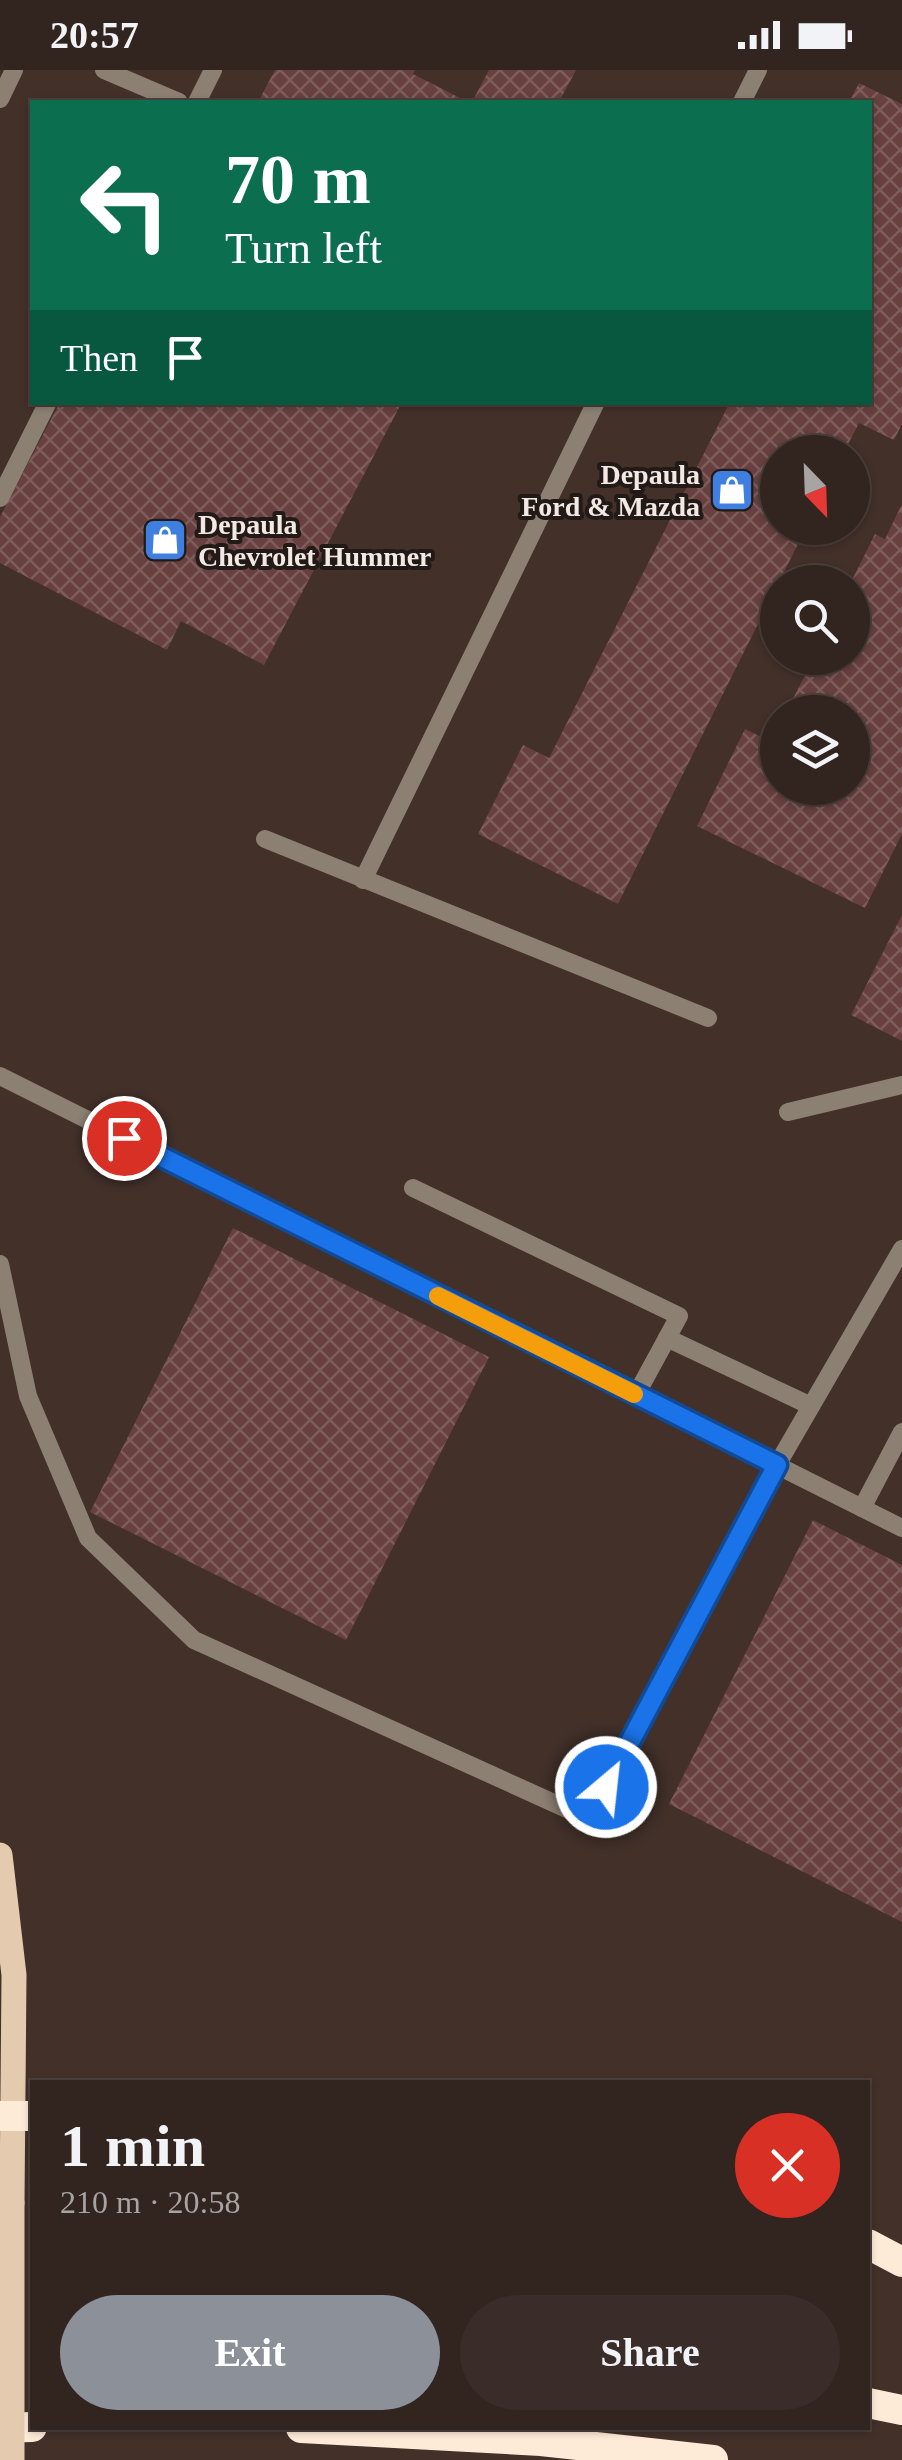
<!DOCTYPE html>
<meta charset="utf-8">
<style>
:root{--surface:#32241f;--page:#3a2c28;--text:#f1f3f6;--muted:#a8a4a4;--line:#4d413d;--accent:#8c9099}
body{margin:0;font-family:Georgia,serif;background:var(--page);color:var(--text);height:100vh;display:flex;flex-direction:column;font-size:38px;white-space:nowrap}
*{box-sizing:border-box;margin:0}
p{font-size:32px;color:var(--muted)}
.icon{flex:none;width:55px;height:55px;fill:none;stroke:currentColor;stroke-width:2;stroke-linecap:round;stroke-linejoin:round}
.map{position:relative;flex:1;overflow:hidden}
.sheet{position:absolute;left:30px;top:2010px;width:840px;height:350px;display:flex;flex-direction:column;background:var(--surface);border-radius:0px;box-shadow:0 2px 8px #0004,0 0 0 2px var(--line)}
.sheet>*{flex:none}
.hud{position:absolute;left:30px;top:30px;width:842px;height:305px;border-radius:0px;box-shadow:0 2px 8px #0004,0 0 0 2px var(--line);background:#0b6e4f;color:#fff;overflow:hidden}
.needle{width:65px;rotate:157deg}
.buttons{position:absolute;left:760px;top:365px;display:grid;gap:20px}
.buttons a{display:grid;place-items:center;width:110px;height:110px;border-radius:50%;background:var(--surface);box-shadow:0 2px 8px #0004,0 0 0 2px var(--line);font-size:50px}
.pin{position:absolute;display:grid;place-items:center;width:85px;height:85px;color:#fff;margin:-42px;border:5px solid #fff;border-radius:50%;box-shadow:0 2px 10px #0007}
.me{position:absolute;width:110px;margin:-55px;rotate:28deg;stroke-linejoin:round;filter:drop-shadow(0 0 8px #0008)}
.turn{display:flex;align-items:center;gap:35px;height:210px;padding:0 30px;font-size:45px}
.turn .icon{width:130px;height:130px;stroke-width:2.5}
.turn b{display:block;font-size:70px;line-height:85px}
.then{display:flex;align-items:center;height:95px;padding:0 30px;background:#0003;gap:20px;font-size:38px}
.round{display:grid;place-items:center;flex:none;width:105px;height:105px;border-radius:52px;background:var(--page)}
.overview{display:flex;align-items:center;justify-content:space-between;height:170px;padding:0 30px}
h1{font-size:60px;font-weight:700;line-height:75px}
.action{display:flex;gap:20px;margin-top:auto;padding:20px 30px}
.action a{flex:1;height:115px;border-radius:60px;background:var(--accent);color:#fff;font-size:40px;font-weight:700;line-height:115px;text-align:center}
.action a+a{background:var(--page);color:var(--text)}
.status{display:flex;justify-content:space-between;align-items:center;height:70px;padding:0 50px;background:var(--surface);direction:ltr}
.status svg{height:28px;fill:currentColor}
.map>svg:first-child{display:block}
.building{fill:url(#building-cross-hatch)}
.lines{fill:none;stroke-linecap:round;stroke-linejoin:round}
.service{stroke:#8c8073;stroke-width:18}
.primary{stroke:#e4cbb0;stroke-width:25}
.motorway{stroke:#fdebd7;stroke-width:30}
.primary-bridge{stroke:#e4cbb0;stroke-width:25}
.route-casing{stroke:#114b97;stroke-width:25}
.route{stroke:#1a73e8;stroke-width:18}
.slow{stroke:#f59e0b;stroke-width:18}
.labels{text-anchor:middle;stroke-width:8;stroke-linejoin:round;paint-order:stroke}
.poi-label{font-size:28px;font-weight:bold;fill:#f3e8e3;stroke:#221a17;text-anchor:end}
</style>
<div class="status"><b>20:57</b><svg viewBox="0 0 49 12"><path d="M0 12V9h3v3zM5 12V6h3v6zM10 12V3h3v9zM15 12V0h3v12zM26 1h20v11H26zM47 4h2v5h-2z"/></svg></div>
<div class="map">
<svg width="902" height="2390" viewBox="0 0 902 2390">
<defs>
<pattern id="building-cross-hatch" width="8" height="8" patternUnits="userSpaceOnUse" patternTransform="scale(2.5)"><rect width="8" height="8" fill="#67403f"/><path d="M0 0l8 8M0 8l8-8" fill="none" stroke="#7d5c5b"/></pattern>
</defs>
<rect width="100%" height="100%" fill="#423029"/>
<g class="building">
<polygon points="275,0 415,0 413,4 468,32 258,32"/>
<polygon points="489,0 576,0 559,32 472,32"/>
<polygon points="859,13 902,34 902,354 894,370 859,353 844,382 778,382 778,458 806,458 618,834 478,764 523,675 549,688 730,332 870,332 870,32 849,32"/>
<polygon points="60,332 402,332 264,595 181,551 167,580 0,493 0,447"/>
<polygon points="902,434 902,764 865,838 697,756 745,659 772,672 778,660 778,718 852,718 852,642 786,642 814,588 852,588 851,512 875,464 885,469"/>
<polygon points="902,845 902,971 851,945"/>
<polygon points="233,1158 489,1287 346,1570 90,1442"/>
<polygon points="813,1450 902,1495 902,1852 669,1734"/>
</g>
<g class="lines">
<g class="service">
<polyline points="104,0 179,32"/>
<polyline points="0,29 14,0"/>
<polyline points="197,32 213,0"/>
<polyline points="742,32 758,0"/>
<polyline points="0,428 48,332"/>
<polyline points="265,769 708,948"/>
<polyline points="363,810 596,332"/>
<polyline points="0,1006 902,1458"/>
<polyline points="788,1042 902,1015"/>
<polyline points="413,1118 679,1246 636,1325"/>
<polyline points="0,1194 28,1326 88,1468 194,1570 589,1749 777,1395 902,1179"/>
<polyline points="667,1268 811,1336"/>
<polyline points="862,1438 902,1362"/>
</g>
<polyline class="primary" points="0,1785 14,1905 12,2133"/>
<g class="motorway">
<polyline points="0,2046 32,2046"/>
<polyline points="868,2174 902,2192"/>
<polyline points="868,2333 902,2340"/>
<polyline points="0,2358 32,2357"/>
<polyline points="301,2358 541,2371 713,2390"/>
</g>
<polyline class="primary-bridge" points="12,2133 12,2390"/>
</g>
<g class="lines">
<g class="route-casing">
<polyline id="route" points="124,1068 777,1395 606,1717"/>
</g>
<use href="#route" class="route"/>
<polyline class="slow" points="438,1226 634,1324"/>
</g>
<defs>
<g id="shop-square" transform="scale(2.25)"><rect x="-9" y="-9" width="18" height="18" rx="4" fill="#3f7fe0" stroke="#221a17"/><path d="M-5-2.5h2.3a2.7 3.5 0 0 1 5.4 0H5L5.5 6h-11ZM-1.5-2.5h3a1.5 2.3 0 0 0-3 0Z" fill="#fff"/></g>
</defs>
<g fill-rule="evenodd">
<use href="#shop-square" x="732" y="420"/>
<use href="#shop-square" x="165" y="470"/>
</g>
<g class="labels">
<g class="poi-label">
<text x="700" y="414">Depaula<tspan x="700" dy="32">Ford &amp; Mazda</tspan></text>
<text x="198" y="464" text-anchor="start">Depaula<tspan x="198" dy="32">Chevrolet Hummer</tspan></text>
</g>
</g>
</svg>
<div class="buttons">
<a><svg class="needle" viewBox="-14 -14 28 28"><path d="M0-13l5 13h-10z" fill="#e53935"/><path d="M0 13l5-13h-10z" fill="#a8a4a4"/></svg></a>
<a><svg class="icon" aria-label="search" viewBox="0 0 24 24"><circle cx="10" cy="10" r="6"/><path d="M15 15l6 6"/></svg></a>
<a><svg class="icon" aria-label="layers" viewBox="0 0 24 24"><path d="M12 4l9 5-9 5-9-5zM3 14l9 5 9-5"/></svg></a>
</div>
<div class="pin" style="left:124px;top:1068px;background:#d93025"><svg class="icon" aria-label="arrive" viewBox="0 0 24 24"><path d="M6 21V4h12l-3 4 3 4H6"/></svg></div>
<svg class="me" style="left:606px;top:1717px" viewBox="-20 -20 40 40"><circle r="17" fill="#1a73e8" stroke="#fff" stroke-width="3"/><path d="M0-11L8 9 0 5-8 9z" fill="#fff"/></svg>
<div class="hud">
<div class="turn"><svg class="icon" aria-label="left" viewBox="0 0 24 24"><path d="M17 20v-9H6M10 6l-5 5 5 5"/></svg><div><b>70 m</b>Turn left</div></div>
<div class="then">Then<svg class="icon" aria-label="arrive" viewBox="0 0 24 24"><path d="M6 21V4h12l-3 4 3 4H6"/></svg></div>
</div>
<section class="sheet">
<div class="overview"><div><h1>1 min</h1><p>210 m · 20:58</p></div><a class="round" style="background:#d93025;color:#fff"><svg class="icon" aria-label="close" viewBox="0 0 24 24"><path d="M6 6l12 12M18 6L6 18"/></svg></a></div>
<div class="action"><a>Exit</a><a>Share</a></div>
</section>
</div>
